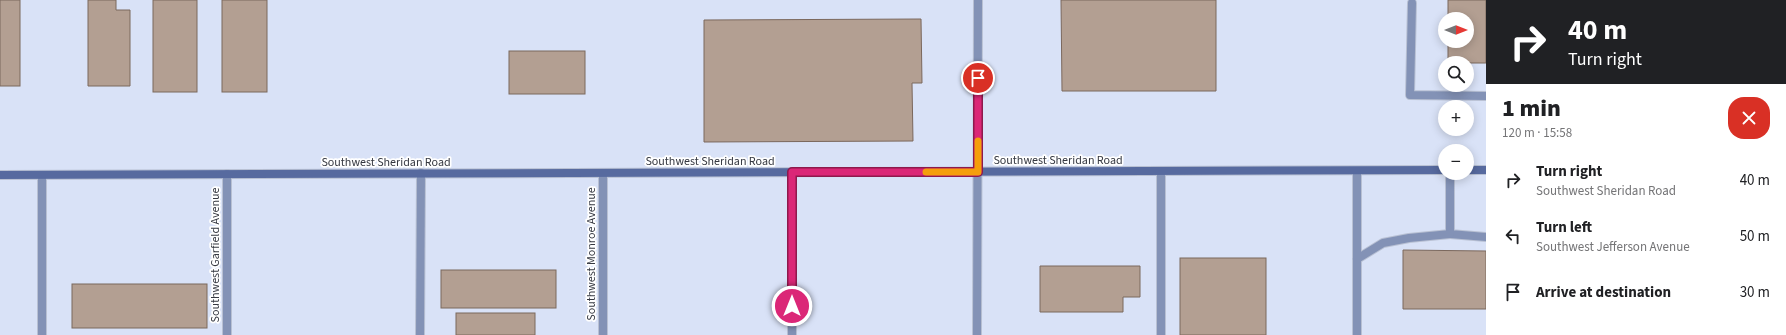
<!DOCTYPE html>
<meta charset="utf-8">
<style>
:root{--surface:#fff;--page:#f2f2f2;--text:#202124;--muted:#757577}
body{margin:0;font-family:"Source Sans 3",sans-serif;background:var(--page);color:var(--text);height:100vh;display:flex;flex-direction:column;font-size:15px;white-space:nowrap}
*{box-sizing:border-box;margin:0}
p{font-size:13px;color:var(--muted)}
.icon{flex:none;width:22px;height:22px;fill:none;stroke:currentColor;stroke-width:2;stroke-linecap:round;stroke-linejoin:round}
.map{position:relative;flex:1;overflow:hidden}
.panel{display:flex;flex-direction:column;background:var(--surface);width:300px}
.panel>*{flex:none}
.hud{background:#202124;color:#fff;overflow:hidden}
.needle{width:26px;rotate:90deg}
.buttons{position:absolute;left:1438px;top:12px;display:grid;gap:8px}
.buttons a{display:grid;place-items:center;width:36px;height:36px;border-radius:50%;background:var(--surface);box-shadow:0 2px 10px #0003;font-size:20px}
.pin{position:absolute;display:grid;place-items:center;width:34px;height:34px;color:#fff;margin:-17px;border:2px solid #fff;border-radius:50%;box-shadow:0 1px 4px #0007}
.me{position:absolute;width:44px;margin:-22px;rotate:0deg;stroke-linejoin:round;filter:drop-shadow(0 0 3px #0008)}
.turn{display:flex;align-items:center;gap:14px;height:84px;padding:0 16px;font-size:18px}
.turn .icon{width:52px;height:52px;stroke-width:2.5}
.turn b{display:block;font-size:28px;line-height:34px}
.round{display:grid;place-items:center;flex:none;width:42px;height:42px;border-radius:16px;background:var(--page)}
.headline{display:flex;align-items:center;justify-content:space-between;height:68px;padding:0 16px}
h1{font-size:24px;font-weight:800;line-height:30px}
ul{padding:0;list-style:none}
li{display:flex;align-items:center;gap:12px;height:56px;padding:0 16px}
li div{flex:1}
li b{display:block;font-size:15px}
li em{font-style:normal}
main{display:flex;flex:1;min-height:0}
.map>svg:first-child{display:block}
.building{fill:#b39f92;stroke:#7b685d}
.lines{fill:none;stroke-linecap:round;stroke-linejoin:round}
.lane-casing{stroke:#b8c0d3;stroke-width:10}
.street-casing{stroke:#b8c0d3;stroke-width:10}
.secondary-casing{stroke:#b8c0d3;stroke-width:10}
.lane{stroke:#8392b6;stroke-width:8}
.street{stroke:#8392b6;stroke-width:8}
.secondary{stroke:#576a9f;stroke-width:8}
.route-casing{stroke:#8e194d;stroke-width:10}
.route{stroke:#db2777;stroke-width:7}
.slow{stroke:#f59e0b;stroke-width:7}
.labels{text-anchor:middle;stroke-width:3.5;stroke-linejoin:round;paint-order:stroke}
.street-label{font-size:12px;fill:#353841;stroke:#fff}
</style>
<main>
<div class="map">
<svg width="1486" height="335" viewBox="0 0 1486 335">
<rect width="100%" height="100%" fill="#d9e2f7"/>
<g class="building">
<rect x="0" y="0" width="20" height="86"/>
<polygon points="88,0 116,0 116,10 130,10 130,86 88,86"/>
<rect x="153" y="0" width="44" height="92"/>
<rect x="222" y="0" width="45" height="92"/>
<polygon points="1061,0 1216,0 1216,91 1062,91"/>
<polygon points="1448,0 1486,0 1486,63 1448,63 1448,41 1467,41 1467,19 1448,19"/>
<polygon points="921,19 922,83 912,83 913,141 704,142 704,20"/>
<rect x="509" y="51" width="76" height="43"/>
<polygon points="1403,250 1486,251 1486,309 1403,309"/>
<rect x="1180" y="258" width="86" height="77"/>
<polygon points="1040,266 1140,266 1140,297 1123,297 1123,312 1040,312"/>
<rect x="441" y="270" width="115" height="38"/>
<rect x="72" y="284" width="135" height="44"/>
<rect x="456" y="313" width="79" height="22"/>
</g>
<g class="lines">
<g class="lane-casing">
<g id="lane">
<polyline points="1412,3 1410,95 1486,96"/>
<polyline points="1161,171 1161,335"/>
<polyline points="1450,173 1450,234 1486,237"/>
<polyline points="1357,259 1383,243 1409,238 1450,234"/>
<polyline points="42,335 42,175"/>
<polyline points="420,335 421,173"/>
<polyline points="792,335 792,172"/>
</g>
</g>
<g class="street-casing">
<g id="street">
<polyline points="227,174 227,335"/>
<polyline points="603,335 603,173"/>
<polyline points="977,335 978,0"/>
<polyline points="1357,335 1357,171"/>
</g>
</g>
<g class="secondary-casing">
<g id="secondary">
<polyline points="1467,170 1486,170"/>
<polyline points="0,175 1445,170"/>
</g>
</g>
<use href="#lane" class="lane"/>
<use href="#street" class="street"/>
<use href="#secondary" class="secondary"/>
</g>
<g class="lines">
<g class="route-casing">
<polyline id="route" points="792,306 792,172 978,172 978,78"/>
</g>
<use href="#route" class="route"/>
<polyline class="slow" points="926,172 978,172 978,141"/>
</g>
<g class="labels">
<g class="street-label">
<text x="1058" y="164">Southwest Sheridan Road</text>
<text x="710" y="165">Southwest Sheridan Road</text>
<text x="386" y="166">Southwest Sheridan Road</text>
<text transform="translate(591 254) rotate(-90)" y="4">Southwest Monroe Avenue</text>
<text transform="translate(215 255) rotate(-90)" y="4">Southwest Garfield Avenue</text>
</g>
</g>
</svg>
<div class="buttons">
<a><svg class="needle" viewBox="-14 -14 28 28"><path d="M0-13l5 13h-10z" fill="#e53935"/><path d="M0 13l5-13h-10z" fill="#757577"/></svg></a>
<a><svg class="icon" aria-label="search" viewBox="0 0 24 24"><circle cx="10" cy="10" r="6"/><path d="M15 15l6 6"/></svg></a>
<a>+</a>
<a>−</a>
</div>
<div class="pin" style="left:978px;top:78px;background:#d93025"><svg class="icon" aria-label="arrive" viewBox="0 0 24 24"><path d="M6 21V4h12l-3 4 3 4H6"/></svg></div>
<svg class="me" style="left:792px;top:306px" viewBox="-20 -20 40 40"><circle r="17" fill="#db2777" stroke="#fff" stroke-width="3"/><path d="M0-11L8 9 0 5-8 9z" fill="#fff"/></svg>
</div>
<section class="panel">
<div class="hud">
<div class="turn"><svg class="icon" aria-label="right" viewBox="0 0 24 24"><path d="M7 20v-9h11M14 6l5 5-5 5"/></svg><div><b>40 m</b>Turn right</div></div>
</div>
<div class="headline"><div><h1>1 min</h1><p>120 m · 15:58</p></div><a class="round" style="background:#d93025;color:#fff"><svg class="icon" aria-label="close" viewBox="0 0 24 24"><path d="M6 6l12 12M18 6L6 18"/></svg></a></div>
<ul>
<li><svg class="icon" aria-label="right" viewBox="0 0 24 24"><path d="M7 20v-9h11M14 6l5 5-5 5"/></svg><div><b>Turn right</b><p>Southwest Sheridan Road</p></div><em>40 m</em></li>
<li><svg class="icon" aria-label="left" viewBox="0 0 24 24"><path d="M17 20v-9H6M10 6l-5 5 5 5"/></svg><div><b>Turn left</b><p>Southwest Jefferson Avenue</p></div><em>50 m</em></li>
<li><svg class="icon" aria-label="arrive" viewBox="0 0 24 24"><path d="M6 21V4h12l-3 4 3 4H6"/></svg><div><b>Arrive at destination</b></div><em>30 m</em></li>
</ul>
</section>
</main>
